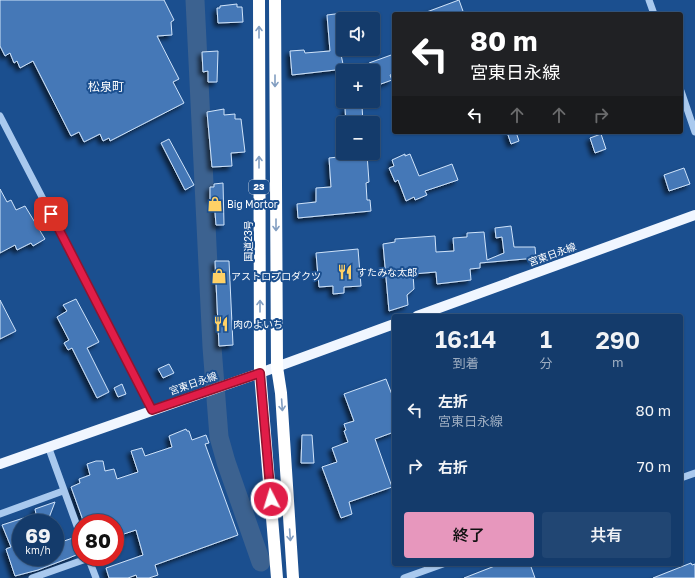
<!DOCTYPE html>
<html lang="ja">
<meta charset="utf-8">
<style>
:root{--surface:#143b6b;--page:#214673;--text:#f1f3f6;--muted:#9dadc1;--line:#33557e;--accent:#e797bd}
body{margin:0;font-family:"Golos Text","Noto Sans JP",sans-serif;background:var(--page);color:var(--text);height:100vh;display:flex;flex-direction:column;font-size:15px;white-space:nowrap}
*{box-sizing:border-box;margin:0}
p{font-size:13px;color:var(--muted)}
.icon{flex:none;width:22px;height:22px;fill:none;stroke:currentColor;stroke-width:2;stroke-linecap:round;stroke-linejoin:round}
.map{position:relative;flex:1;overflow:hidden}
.side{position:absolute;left:392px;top:314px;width:291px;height:252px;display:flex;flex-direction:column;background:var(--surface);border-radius:4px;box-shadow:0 1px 3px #0004,0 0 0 1px var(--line)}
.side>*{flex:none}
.guide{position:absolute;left:392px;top:12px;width:291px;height:122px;border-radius:4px;box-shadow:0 1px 3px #0004,0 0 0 1px var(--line);background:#202124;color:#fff;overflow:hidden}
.buttons{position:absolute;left:336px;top:12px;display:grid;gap:8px}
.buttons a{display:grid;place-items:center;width:44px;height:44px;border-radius:4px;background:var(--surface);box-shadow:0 1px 3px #0004,0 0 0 1px var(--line);font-size:20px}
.speed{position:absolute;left:12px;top:514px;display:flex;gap:8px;font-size:20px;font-weight:700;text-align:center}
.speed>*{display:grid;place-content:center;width:52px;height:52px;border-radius:50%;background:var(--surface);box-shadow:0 1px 3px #0004,0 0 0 1px var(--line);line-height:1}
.speed small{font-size:10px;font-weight:400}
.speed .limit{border:6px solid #d22;background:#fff;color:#111}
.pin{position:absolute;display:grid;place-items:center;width:34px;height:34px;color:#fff;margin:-17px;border-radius:8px;box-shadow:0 2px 6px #0006}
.me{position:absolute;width:44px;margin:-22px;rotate:355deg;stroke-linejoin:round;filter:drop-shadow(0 0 3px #0008)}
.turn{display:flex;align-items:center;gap:14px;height:84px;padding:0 12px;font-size:18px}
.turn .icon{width:52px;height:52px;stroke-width:2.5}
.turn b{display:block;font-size:28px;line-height:34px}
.lanes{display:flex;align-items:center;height:38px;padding:0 12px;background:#0003;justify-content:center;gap:20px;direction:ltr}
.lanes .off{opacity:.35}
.eta{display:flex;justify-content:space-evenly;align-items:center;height:68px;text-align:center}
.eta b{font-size:24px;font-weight:600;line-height:28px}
.primary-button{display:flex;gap:8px;margin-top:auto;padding:8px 12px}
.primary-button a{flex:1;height:46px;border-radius:4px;background:var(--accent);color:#111;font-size:16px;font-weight:600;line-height:46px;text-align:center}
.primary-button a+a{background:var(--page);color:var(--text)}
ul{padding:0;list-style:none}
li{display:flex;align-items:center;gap:12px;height:56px;padding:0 12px}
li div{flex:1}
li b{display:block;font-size:15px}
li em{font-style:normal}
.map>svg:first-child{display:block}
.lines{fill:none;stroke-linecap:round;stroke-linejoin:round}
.river{stroke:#3c6290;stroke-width:19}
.building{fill:#4478b7;stroke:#cfe3fa;filter:url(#shadow)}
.minor{stroke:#a9c9ee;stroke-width:7}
.major{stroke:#f0f6ff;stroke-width:10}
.highway{stroke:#fff;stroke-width:12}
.oneway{stroke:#829ec1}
.route-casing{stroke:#92132f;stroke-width:10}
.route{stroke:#e11d48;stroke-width:7}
.labels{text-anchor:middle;stroke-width:4;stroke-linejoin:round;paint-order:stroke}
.shield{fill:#1b4f8f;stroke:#bbcadd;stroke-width:1}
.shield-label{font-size:9px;font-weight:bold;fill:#fff}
.poi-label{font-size:10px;fill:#fff;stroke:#1b4f8f;text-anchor:start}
.street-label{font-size:10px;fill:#fff;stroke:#1b4f8f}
.quarter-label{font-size:12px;fill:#fff;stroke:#1b4f8f}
</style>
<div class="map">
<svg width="695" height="578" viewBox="0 0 695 578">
<defs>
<filter id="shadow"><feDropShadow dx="-3.5" dy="3.5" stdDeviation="2" flood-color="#0009"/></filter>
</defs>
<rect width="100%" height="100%" fill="#1b4f8f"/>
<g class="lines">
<polyline class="river" points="195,0 212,347 219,437 226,462 261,562"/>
</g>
<g class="building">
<polygon points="0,0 164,0 174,20 171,22 172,35 157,36 179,79 173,82 184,103 110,141 109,138 103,141 100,134 84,142 79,132 71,136 33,61 20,68 17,61 14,63 10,53 5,56 0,46"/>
<polygon points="459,0 464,14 424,14 424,13"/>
<polygon points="237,4 237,7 242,7 243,22 218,23 217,8 220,8 220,6"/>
<polygon points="343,13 343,40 338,40 344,69 292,75 290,51 304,50 305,53 330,51 327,15"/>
<polygon points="218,51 217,82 208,82 208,71 203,72 202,52"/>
<polygon points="394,54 394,74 390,75 392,80 381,84 379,79 375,80 373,71 369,63"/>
<polygon points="362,106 363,123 346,123 345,108"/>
<polygon points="224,109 224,115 235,114 235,119 241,119 245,152 231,153 232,166 212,167 207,112"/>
<polygon points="507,132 516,132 519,141 511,144"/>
<polygon points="601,134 606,149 595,153 590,138"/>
<polygon points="169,139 194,185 185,190 161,143"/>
<polygon points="367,154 369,182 366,183 367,200 370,200 371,211 298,218 297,204 316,202 316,188 331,187 329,158"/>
<polygon points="405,154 405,156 410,154 419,176 452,164 458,180 425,191 427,195 415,200 414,197 406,201 398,180 395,182 389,168 394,166 392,160"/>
<polygon points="684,168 690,184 669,191 664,175"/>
<polygon points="223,183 224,225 216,225 214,199 210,199 210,187 214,187 214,184"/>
<polygon points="0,189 7,202 11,200 16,210 25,206 45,239 33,246 31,243 17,250 15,245 0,253"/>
<polygon points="511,226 514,247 535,247 536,258 480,263 480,268 470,269 471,280 437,284 436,272 413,274 414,289 407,295 408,305 389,311 383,244 395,242 395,239 435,236 436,252 454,251 453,238 467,237 467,233 484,232 487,260 504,253 502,237 496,238 495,228"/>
<polygon points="358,249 361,286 344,287 344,293 333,294 333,286 319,287 316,253"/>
<polygon points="215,261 229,261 233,345 219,346"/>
<polygon points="76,299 99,342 87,348 109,392 97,398 72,348 68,350 64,343 69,340 57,317 67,311 63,305"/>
<polygon points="0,300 16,331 0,339"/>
<polygon points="169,364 174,373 163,378 158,369"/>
<polygon points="386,379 394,400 394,432 375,439 392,487 349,502 352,514 341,518 322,467 337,462 332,448 348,442 344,431 346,430 344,424 354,421 344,394"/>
<polygon points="122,384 126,394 118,397 114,388"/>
<polygon points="186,429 187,431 189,431 192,440 206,435 209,443 205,444 238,535 155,565 158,575 149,578 137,578 136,575 128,578 109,578 106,568 143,555 136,530 115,537 115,523 84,523 71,487 80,483 79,479 90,475 87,464 96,461 103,461 105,471 114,469 117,479 138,472 131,451 142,448 145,456 172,447 169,436"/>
<polygon points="302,435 312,435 314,463 301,463"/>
<polygon points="55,502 47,523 21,523 21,557 55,557 55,538 58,546 58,543 73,538 78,552 76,555 69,558 38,570 15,576 6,549 11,547 2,525 36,514 35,509"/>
<polygon points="691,563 692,565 695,564 695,578 653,578"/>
<polygon points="500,564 530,564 535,578 464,578"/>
</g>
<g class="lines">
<g class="minor">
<polyline points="649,0 654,14"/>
<polyline points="681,91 695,132"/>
<polyline points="0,116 152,409"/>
<polyline points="48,446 81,537"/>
<polyline points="681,478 695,473"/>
<polyline points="0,514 63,491"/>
<polyline points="88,557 96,578"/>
<polyline points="32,578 89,558"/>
<polyline points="404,578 443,564"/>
</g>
<g class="major">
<polyline points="417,316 695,215"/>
<polyline points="0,464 260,373 394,324"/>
</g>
<g class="highway">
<polyline points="259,0 260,373 277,578"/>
<polyline points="275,0 277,367 281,393 293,578"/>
</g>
</g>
<defs><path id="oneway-shaft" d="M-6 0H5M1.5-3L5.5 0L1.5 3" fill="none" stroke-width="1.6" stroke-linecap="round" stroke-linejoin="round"/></defs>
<g class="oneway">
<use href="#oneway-shaft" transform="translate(259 32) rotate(-90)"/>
<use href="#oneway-shaft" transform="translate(275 81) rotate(90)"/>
<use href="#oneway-shaft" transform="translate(259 162) rotate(-90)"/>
<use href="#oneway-shaft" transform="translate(276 225) rotate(90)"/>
<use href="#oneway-shaft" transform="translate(260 306) rotate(-90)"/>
<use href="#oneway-shaft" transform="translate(282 405) rotate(86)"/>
<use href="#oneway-shaft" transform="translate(290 535) rotate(86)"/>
</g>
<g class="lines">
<g class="route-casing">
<polyline id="route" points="51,214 152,410 260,373 271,499"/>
</g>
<use href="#route" class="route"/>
</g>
<defs>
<g id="shop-bare" transform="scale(1.2)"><path d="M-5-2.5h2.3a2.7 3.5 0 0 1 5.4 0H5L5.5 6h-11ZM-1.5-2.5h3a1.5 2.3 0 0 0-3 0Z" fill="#ffd166" stroke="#1b4f8f" stroke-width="2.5" paint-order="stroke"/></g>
<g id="restaurant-bare" transform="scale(1.2)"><path d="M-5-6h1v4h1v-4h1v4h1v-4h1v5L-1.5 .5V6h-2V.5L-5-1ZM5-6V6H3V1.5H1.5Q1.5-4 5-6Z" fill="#ffd166" stroke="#1b4f8f" stroke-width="2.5" paint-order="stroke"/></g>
</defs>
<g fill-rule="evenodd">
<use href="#shop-bare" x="215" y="204"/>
<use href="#restaurant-bare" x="345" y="272"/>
<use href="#shop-bare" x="219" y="276"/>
<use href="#restaurant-bare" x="221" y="324"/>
</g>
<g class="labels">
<rect class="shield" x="249" y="180" width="20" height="14" rx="3"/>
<g class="shield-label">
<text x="259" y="190">23</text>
</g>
<g class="poi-label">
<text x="227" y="208">Big Mortor</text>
<text x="357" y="276">すたみな太郎</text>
<text x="231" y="280">アストロプロダクツ</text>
<text x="233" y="328">肉のよいち</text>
</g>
<g class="street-label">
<text transform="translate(248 241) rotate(-90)" y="4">国道23号</text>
<text transform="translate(552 254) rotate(-20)" y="4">宮東日永線</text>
<text transform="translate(193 383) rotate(-19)" y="4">宮東日永線</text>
</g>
<g class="quarter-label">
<text x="106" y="91">松泉町</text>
</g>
</g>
</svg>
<div class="buttons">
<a><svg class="icon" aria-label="sound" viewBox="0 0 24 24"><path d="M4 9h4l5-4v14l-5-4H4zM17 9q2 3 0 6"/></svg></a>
<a>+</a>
<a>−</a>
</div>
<div class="speed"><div>69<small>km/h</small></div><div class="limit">80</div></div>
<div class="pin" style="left:51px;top:214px;background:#d93025"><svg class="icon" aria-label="arrive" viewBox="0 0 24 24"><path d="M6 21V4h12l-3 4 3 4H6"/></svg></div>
<svg class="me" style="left:271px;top:499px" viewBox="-20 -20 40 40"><circle r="17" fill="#e11d48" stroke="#fff" stroke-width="3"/><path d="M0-11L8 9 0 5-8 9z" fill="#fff"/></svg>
<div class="guide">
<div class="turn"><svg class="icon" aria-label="left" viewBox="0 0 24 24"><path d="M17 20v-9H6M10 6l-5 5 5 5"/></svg><div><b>80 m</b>宮東日永線</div></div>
<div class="lanes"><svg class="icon" aria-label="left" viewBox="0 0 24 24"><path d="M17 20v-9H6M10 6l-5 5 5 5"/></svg><svg class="icon off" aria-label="ahead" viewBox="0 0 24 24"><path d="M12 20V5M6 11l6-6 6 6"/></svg><svg class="icon off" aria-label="ahead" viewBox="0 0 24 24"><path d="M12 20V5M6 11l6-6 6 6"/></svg><svg class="icon off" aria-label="right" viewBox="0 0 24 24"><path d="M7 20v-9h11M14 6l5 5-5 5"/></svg></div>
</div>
<section class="side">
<div class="eta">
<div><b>16:14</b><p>到着</p></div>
<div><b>1</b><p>分</p></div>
<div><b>290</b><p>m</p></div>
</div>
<ul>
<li><svg class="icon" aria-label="left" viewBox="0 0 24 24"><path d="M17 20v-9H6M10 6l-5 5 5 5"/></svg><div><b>左折</b><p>宮東日永線</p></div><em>80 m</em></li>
<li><svg class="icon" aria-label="right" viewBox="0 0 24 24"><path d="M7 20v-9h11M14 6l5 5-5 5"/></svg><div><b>右折</b></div><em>70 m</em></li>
</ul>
<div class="primary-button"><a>終了</a><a>共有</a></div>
</section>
</div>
